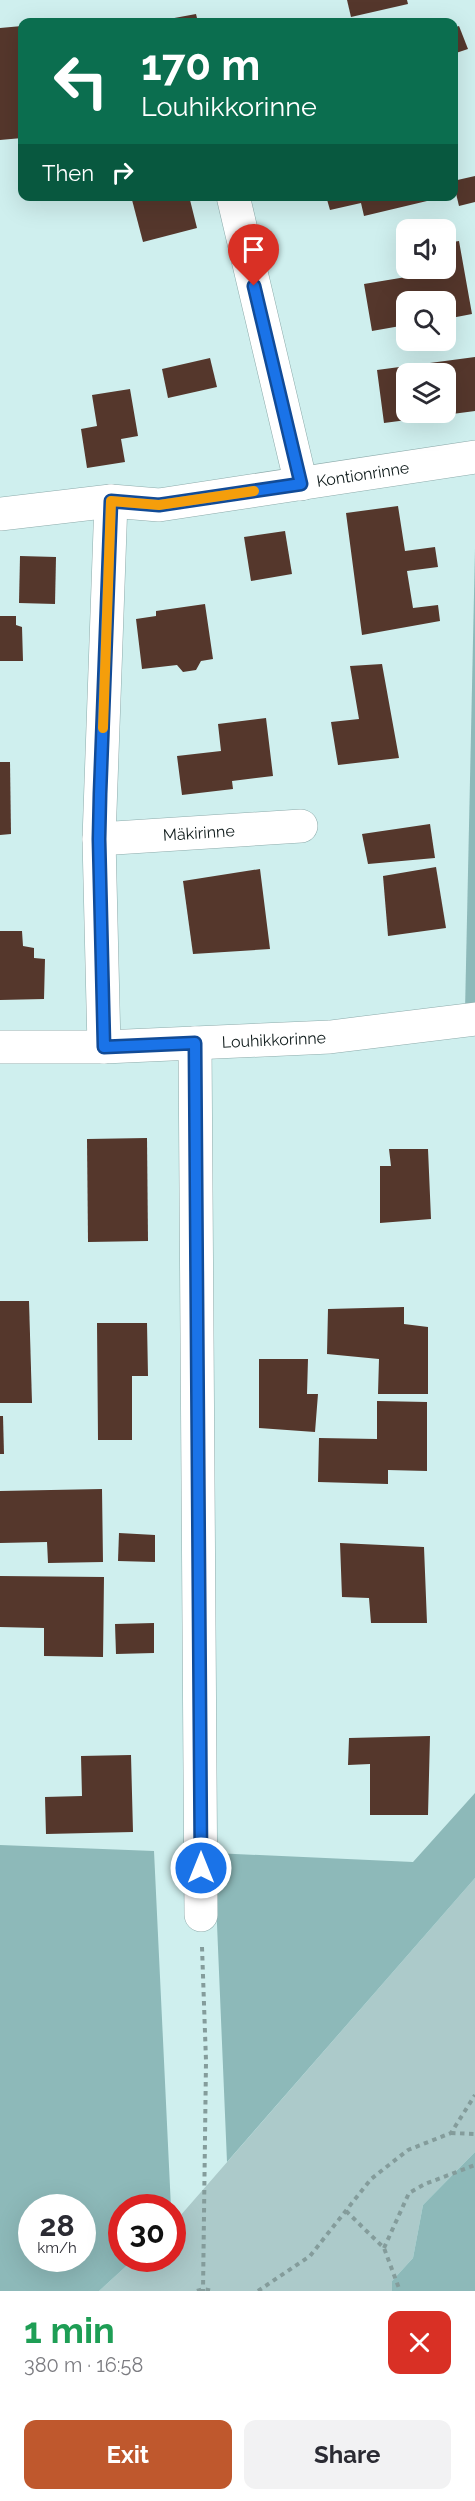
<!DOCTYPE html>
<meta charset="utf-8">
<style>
:root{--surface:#fff;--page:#f2f2f3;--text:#2b2b33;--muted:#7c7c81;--accent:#bf582d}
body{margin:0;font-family:Raleway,sans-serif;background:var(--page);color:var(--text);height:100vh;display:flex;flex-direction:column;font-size:22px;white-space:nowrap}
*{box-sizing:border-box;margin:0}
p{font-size:20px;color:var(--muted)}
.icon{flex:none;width:33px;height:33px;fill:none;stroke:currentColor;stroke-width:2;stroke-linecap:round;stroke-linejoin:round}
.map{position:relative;height:2291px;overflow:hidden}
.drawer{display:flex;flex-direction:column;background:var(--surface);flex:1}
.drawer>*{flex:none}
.guide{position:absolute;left:18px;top:18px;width:440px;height:183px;border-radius:12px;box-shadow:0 6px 24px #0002;background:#0b6e4f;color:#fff;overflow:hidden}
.buttons{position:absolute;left:396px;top:219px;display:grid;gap:12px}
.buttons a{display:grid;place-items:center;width:60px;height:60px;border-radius:12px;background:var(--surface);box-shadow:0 6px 24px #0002;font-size:30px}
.speed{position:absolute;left:18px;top:2194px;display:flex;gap:12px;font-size:30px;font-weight:700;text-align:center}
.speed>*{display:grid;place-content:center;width:78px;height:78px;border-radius:50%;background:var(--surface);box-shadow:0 6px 24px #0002;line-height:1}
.speed small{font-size:15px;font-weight:400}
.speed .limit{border:9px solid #d22;background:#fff;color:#111}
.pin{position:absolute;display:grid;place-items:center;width:51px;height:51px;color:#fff;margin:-62px -26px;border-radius:50% 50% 50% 0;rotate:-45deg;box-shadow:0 0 6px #0007}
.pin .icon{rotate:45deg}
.me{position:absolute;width:66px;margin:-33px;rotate:0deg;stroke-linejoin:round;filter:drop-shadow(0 0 4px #0008)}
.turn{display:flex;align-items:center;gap:21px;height:126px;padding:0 24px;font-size:27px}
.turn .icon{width:78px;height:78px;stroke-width:2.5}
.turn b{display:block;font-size:42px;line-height:51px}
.then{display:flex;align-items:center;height:57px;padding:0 24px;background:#0003;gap:12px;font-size:22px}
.round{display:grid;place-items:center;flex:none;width:63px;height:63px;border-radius:12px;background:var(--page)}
.headline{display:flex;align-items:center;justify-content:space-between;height:102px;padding:0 24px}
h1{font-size:36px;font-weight:700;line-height:45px;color:#1e9e55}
.primary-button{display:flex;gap:12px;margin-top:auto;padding:12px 24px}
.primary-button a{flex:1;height:69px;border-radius:12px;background:var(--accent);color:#fff;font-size:24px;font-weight:700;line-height:69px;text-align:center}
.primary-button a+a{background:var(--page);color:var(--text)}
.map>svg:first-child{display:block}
.green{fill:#accaca}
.forest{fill:#8db9b9;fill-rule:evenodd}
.building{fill:#55372c;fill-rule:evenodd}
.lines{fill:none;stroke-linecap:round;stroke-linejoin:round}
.minor-casing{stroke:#8dabab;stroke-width:34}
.path{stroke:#849c9b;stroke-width:4;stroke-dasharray:4.5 4.5;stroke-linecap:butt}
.minor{stroke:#fff;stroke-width:33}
.route-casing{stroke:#114b97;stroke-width:15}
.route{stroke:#1a73e8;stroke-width:10}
.slow{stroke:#f59e0b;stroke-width:10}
.labels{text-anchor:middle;stroke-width:6;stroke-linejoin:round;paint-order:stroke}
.street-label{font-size:16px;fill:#0f1b1b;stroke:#dcfdfc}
</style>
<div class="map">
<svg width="475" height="2291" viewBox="0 0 475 2291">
<rect width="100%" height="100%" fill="#cfefee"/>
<polygon class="green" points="475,1878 475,2152 423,2205 413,2258 392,2281 392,2291 99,2291 134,2259 172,2259 173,2224"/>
<g class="forest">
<polygon points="475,548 475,1009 465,1011"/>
<polygon points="475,1793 475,1878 227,2162 214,1853 413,1862"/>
<path d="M0,1845L154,1851L171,2208H122V2259H134L99,2291H0ZM32,2208H82V2259H32Z"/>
<polygon points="475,2152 475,2291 392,2291 392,2281 413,2258 423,2205"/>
</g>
<g class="building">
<polygon points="347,0 407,0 408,4 351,17"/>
<polygon points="196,14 198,22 158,22 158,21"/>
<polygon points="22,26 22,138 0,140 0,28"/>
<polygon points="459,26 468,49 453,54 453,28"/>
<polygon points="475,176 475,202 459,206 453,181"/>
<polygon points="131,196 189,196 197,228 143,242"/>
<polygon points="326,196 426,196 427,201 364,216 361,203 330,210"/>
<polygon points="459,241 472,314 446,319 446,302 406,302 406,325 372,331 364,284 418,275 417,268 446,268 446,243"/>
<path d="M475,357V411L384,423L377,370ZM406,374H446V412H406Z"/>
<polygon points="210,358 217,387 168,398 162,369"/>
<polygon points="130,389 138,436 121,439 125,462 87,468 81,429 97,426 92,395"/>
<polygon points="398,506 405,551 435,547 438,567 407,571 413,608 438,605 440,621 362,635 346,513"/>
<polygon points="285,531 292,574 251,581 244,537"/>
<polygon points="20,556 56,557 55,604 19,603"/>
<polygon points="205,604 213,659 201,661 196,670 183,672 177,665 142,669 136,619 156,616 156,611"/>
<polygon points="0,616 16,616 16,625 22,627 23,661 0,661"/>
<polygon points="382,664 399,758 338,765 331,722 359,719 350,666"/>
<polygon points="266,718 273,776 232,781 233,789 182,795 177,756 221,751 218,724"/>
<polygon points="0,762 10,762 11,834 0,835"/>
<polygon points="430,824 435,858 368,864 362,834"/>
<polygon points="436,867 446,928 388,936 383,876"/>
<polygon points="260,869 270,949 193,954 183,881"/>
<polygon points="0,931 22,931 23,946 34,948 34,958 45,959 44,999 0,1000"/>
<polygon points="147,1138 148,1241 88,1242 87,1139"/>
<polygon points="389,1149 428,1149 431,1219 380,1223 380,1166 391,1166"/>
<polygon points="0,1301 29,1301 32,1403 0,1403"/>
<polygon points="404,1307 404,1324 428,1327 428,1394 378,1394 379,1359 327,1354 328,1309"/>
<polygon points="97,1323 147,1323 148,1376 132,1376 132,1440 98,1440"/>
<polygon points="259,1359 308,1359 307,1394 318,1394 315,1432 259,1428"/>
<polygon points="377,1401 427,1402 427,1471 388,1470 388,1484 318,1482 319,1438 377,1439"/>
<polygon points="0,1416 3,1416 4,1454 0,1454"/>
<polygon points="102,1489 103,1562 48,1563 47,1542 0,1543 0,1491"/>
<polygon points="119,1533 155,1535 155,1562 118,1561"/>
<polygon points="340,1543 424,1547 427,1623 371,1623 369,1598 342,1597"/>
<polygon points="0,1576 104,1577 103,1657 44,1656 44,1628 0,1627"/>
<polygon points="154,1623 154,1653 116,1654 115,1624"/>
<polygon points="430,1736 428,1815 370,1815 370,1764 348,1765 349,1738"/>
<polygon points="131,1755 133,1832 46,1834 45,1797 82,1796 81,1756"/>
</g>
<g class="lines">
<g class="minor-casing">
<g id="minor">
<polyline points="233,196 301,484"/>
<path id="s1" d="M0,514L111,501L159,505L475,457"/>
<path id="s2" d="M99,839L301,826"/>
<polyline points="195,1043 201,1915"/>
<path id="s3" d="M0,1047H104L330,1037L475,1019"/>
<polyline points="104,1047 99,839 111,501"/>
</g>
</g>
<g class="path">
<polyline points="202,1947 206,2061 203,2291"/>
<polyline points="451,2133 475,2134"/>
<polyline points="346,2211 384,2248 400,2291"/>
<polyline points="384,2248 409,2193 425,2184 475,2165"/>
<polyline points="197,2291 203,2289 213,2291"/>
<polyline points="258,2291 310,2256 371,2179 408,2150 451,2133 475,2095"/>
</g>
<use href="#minor" class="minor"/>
</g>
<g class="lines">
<g class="route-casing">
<polyline id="route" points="201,1868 195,1043 104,1047 99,839 100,794 111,501 159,505 301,484 254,286"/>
</g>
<use href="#route" class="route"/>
<polyline class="slow" points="103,728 111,501 159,505 254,491"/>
</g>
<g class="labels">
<g class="street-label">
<text dy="6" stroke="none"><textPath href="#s1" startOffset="366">Kontionrinne</textPath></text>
<text dy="6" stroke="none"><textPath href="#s2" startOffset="100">Mäkirinne</textPath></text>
<text dy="6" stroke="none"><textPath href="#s3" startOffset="274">Louhikkorinne</textPath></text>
</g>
</g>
</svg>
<div class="buttons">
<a><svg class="icon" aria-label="sound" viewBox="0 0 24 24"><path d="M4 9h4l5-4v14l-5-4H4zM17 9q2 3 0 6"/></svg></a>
<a><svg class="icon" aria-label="search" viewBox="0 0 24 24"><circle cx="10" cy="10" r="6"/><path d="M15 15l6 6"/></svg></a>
<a><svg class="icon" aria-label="layers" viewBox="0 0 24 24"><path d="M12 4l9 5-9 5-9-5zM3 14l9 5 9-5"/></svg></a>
</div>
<div class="speed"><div>28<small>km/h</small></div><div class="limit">30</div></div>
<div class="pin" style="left:254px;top:286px;background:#d93025"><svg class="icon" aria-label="arrive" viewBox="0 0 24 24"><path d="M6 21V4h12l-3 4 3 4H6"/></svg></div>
<svg class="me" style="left:201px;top:1868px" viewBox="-20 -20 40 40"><circle r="17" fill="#1a73e8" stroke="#fff" stroke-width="3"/><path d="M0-11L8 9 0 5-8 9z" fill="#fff"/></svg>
<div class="guide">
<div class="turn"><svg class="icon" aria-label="left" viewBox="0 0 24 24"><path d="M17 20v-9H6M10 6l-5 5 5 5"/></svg><div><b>170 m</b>Louhikkorinne</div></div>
<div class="then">Then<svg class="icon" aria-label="right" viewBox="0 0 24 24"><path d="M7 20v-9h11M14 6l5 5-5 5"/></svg></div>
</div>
</div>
<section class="drawer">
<div class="headline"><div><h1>1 min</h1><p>380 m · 16:58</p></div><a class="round" style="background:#d93025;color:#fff"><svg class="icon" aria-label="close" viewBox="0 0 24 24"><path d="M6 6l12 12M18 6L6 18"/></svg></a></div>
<div class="primary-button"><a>Exit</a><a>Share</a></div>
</section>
